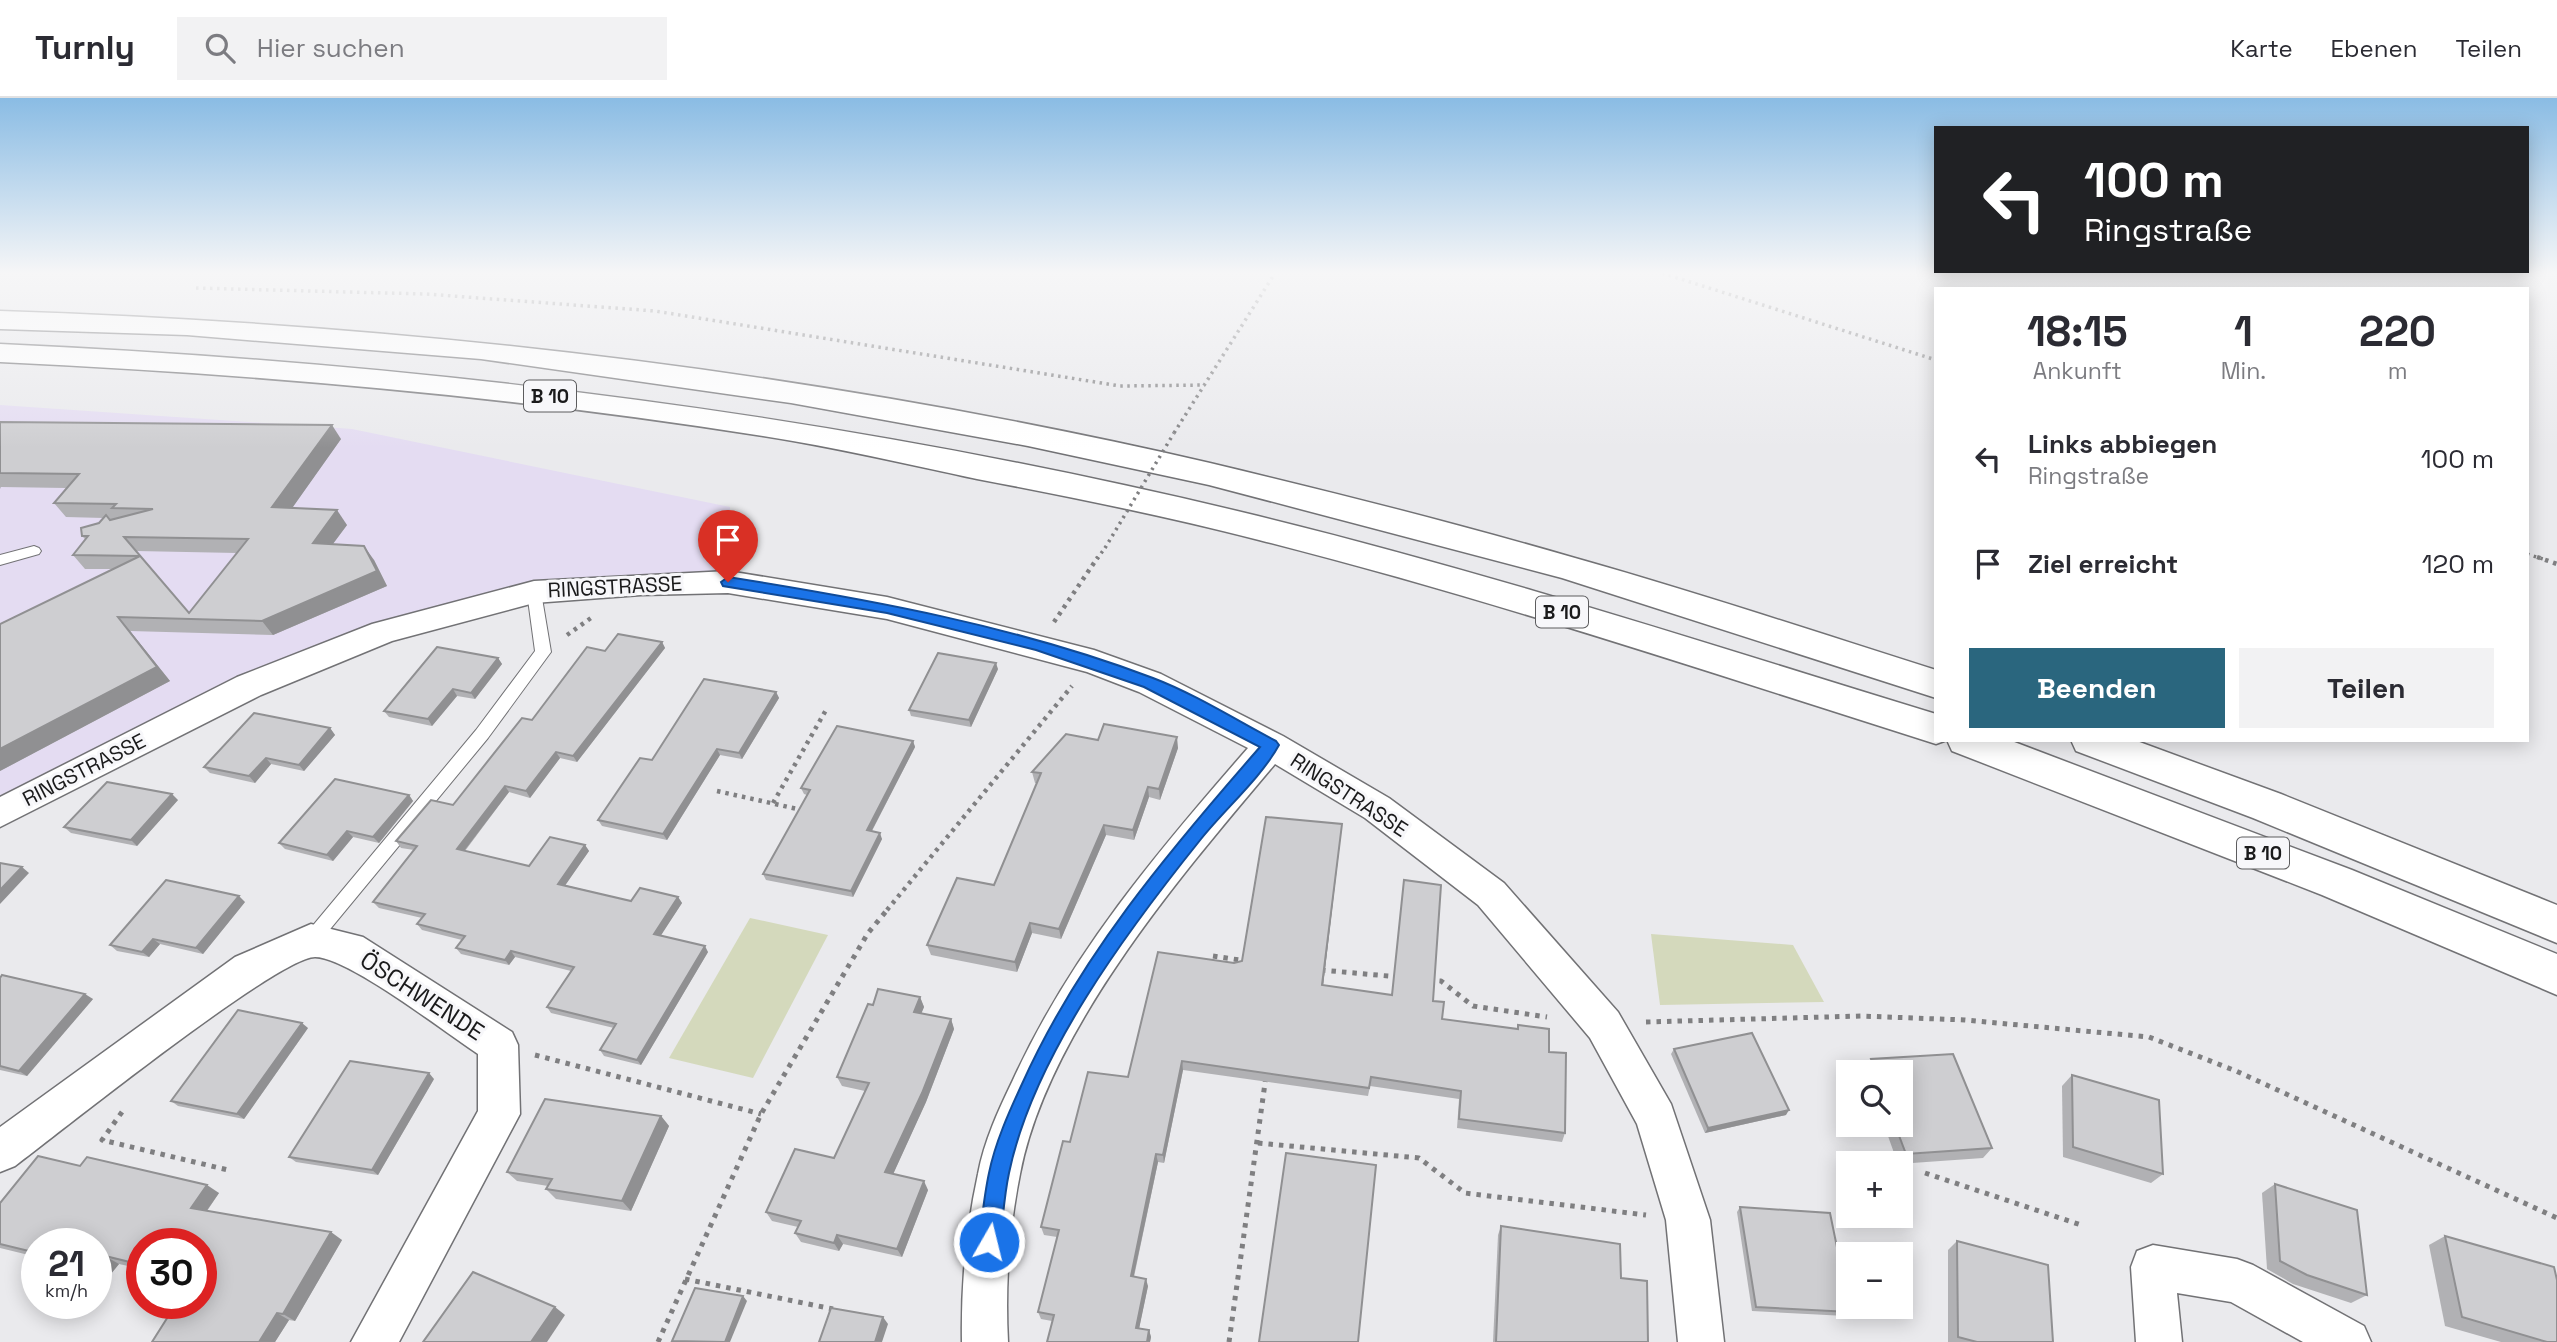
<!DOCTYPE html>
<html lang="de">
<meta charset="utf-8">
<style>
:root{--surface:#fff;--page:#f2f2f3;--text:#2b2b33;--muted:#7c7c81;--line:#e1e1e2;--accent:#2a667e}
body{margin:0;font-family:"Space Grotesk",sans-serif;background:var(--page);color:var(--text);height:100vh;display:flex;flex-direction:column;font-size:26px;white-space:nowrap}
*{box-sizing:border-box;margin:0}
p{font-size:23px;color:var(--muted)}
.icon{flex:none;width:38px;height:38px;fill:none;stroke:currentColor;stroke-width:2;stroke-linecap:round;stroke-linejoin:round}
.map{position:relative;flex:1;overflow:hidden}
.panel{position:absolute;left:1934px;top:189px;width:595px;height:455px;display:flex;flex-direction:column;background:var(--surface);border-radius:0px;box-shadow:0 4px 18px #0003}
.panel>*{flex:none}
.hud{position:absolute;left:1934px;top:28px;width:595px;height:147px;border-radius:0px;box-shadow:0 4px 18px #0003;background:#202124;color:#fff;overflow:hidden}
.tools{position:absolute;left:1836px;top:962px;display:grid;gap:14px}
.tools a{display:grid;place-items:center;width:77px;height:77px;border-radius:0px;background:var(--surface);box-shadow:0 4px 18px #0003;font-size:35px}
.speed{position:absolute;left:21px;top:1130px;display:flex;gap:14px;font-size:35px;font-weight:700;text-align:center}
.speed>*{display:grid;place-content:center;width:91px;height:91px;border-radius:50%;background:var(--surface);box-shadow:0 4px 18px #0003;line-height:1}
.speed small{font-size:18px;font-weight:400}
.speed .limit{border:10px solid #d22;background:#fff;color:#111}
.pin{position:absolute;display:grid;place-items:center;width:60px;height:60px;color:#fff;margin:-72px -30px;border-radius:50% 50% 50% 0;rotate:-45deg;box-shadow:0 0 7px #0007}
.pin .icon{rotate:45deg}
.me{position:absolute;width:77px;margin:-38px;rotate:8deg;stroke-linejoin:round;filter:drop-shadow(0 0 5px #0008)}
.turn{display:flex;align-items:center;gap:24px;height:147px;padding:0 35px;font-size:32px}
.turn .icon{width:91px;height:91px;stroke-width:2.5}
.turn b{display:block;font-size:49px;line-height:60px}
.eta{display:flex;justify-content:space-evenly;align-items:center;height:119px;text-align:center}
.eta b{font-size:42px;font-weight:700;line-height:49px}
.button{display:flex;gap:14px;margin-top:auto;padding:14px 35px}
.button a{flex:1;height:80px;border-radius:0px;background:var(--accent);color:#fff;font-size:28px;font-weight:700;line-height:80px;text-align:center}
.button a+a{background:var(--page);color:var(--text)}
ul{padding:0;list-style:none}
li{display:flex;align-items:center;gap:21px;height:105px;padding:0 35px}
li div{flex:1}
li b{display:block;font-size:26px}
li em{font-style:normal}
header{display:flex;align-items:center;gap:42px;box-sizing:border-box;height:98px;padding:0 35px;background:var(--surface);border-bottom:2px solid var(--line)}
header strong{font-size:33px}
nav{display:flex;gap:38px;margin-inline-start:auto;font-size:24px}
.search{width:490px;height:63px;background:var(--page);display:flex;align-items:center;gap:18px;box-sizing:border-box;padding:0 24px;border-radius:0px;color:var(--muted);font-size:26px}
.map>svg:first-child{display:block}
.industrial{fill:#e4dcf2}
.green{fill:#d4d9bc}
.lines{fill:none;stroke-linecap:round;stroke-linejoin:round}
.service-casing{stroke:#727275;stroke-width:2}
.minor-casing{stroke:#727275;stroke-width:3}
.trunk-casing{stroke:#727275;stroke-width:3}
.path-far2{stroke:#7f7f81;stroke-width:3.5;stroke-dasharray:2.5 4.5;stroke-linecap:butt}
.path-far1{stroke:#7f7f81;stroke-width:4.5;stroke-dasharray:3.5 5;stroke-linecap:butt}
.path{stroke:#7f7f81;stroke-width:5;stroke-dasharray:4.5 6;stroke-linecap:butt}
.service{fill:#fff;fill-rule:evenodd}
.minor{fill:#fff;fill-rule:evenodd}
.trunk{fill:#fff;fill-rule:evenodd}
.path-bridge{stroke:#7f7f81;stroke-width:3.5;stroke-dasharray:2.5 4.5;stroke-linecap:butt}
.wall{fill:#b1b1b4;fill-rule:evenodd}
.shaded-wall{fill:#909092}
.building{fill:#ceced1;stroke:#909092;stroke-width:2;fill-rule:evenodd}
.route{fill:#1a73e8;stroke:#114b97;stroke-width:2}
.labels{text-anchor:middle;stroke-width:6;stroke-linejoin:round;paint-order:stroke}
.shield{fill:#f7f7fa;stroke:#5c5c5e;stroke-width:2}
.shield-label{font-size:19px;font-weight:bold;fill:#1a1a1b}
.street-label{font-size:21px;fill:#1a1a1b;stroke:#f7f7fa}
.near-street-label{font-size:24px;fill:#1a1a1b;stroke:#f7f7fa}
</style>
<header>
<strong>Turnly</strong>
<div class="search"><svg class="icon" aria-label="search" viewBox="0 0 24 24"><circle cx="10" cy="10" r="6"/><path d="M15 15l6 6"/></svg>Hier suchen</div>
<nav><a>Karte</a><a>Ebenen</a><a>Teilen</a></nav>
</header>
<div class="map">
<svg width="2557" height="1244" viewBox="0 0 2557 1244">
<rect width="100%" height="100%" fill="#eaeaed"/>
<polygon class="industrial" points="0,307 352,331 730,409 728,484 534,494 383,534 0,715"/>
<g class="green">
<polygon points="750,820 828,837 753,980 669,960"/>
<polygon points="1651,836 1793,847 1824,904 1660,907"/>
</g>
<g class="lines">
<g class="service-casing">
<g id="service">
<polygon points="34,448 39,450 41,453 39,456 0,467 0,457"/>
<polygon points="534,489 541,494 551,554 548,558 488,640 317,847 311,850 305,847 302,842 305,837 476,632 535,553 527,494"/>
</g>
</g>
<g class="minor-casing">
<g id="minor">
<path d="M728,473L887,499L1094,552L1161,576L1283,638L1389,700L1504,785L1618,914L1671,1006L1710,1122L1724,1244H1678L1666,1122L1637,1026L1590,940L1478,807L1365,720L1275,666C1183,775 1047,933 1020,1076C1009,1131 1005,1188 1008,1244H962C961,1188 966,1131 978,1076C984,1043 999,1011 1013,982C1070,857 1158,753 1248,650L1139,594L1087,574L887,521L728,495L641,497L534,505L392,543L261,597L0,729V699L237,579L372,526L534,483Z"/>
<path d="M311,826L363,839L512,934L518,947L520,1016L399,1244H351L478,1013V956C446,935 348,859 315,859C278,859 59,1035 15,1068L0,1074V1029L235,859Z"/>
<polygon points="2153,1147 2237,1161 2253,1167 2364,1228 2371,1244 2303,1244 2231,1204 2177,1195 2182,1244 2136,1244 2131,1169 2137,1153"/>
</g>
</g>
<g class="trunk-casing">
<g id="trunk">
<path d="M0,213C406,226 814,273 1210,365C1332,394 1455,425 1575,460C1696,494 1816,534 1936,572V600L1562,480L1209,387L1028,348L791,305L481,261L187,237L0,231Z"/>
<path d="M0,246C424,265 845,317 1258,418C1487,474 1711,547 1936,616V642H2009L2352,772L2557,856V897L2322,797L1952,653L1947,642L1936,646C1712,575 1488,500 1259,442C1166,418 1072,399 977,381C906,366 835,349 763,338C510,298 255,276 0,264Z"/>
<polygon points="2071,642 2134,642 2281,696 2557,807 2557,845 2253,720 2076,653"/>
</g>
</g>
<g class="path-far2">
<polyline points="1662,175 1936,262"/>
<polyline points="196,190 426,196 655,213 1120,288 1205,287"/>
<polyline points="1174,335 1275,175"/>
<polyline points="2527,456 2543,461"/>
<polyline points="1097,461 1105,450"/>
</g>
<g class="path-far1">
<polyline points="2537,459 2557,466"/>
<polyline points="1054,524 1098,459"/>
<polyline points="567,537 591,520"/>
<polyline points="717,693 802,712"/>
<polyline points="773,705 826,612"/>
<polyline points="887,812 1072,588"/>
</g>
<g class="path">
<polyline points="1213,858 1246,863"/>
<polyline points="1321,872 1399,879"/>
<polyline points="1429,882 1441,883 1473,908 1547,919"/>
<polyline points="1646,924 1861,918 1965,922 2149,939 2236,973 2557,1120"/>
<polyline points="535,957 761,1016"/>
<polyline points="122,1014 102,1042 228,1072"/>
<polyline points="1258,1045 1419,1060 1465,1095 1646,1117"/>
<polyline points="1925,1075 2081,1127"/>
<polyline points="685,1181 833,1211"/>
<polyline points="658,1244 761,1016 868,835 888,811"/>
<polyline points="1229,1244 1266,978"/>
</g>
<use href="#service" class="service"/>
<use href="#minor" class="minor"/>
<use href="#trunk" class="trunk"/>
<polyline class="path-bridge" points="1105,450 1174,335"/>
</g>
<g class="wall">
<path d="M0,324L341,341L292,410L347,427L333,446L374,462L387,488L273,537L130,533L170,583L0,673L112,471H85L73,457L86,442L82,438L99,425L104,420L66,419L54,405L66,390L1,389L0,391ZM136,453L237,455L189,515Z"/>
<polygon points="662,544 665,550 577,664 560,660 530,700 509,694 465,753 529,768 585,747 589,753 565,787 631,803 678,799 682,805 660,838 708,854 641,967 604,958 600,952 614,930 551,915 547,909 571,873 515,859 509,867 461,856 456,850 462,842 422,832 417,826 422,820 379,810 373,804 414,752 401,750 396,743 453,707 532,622 605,553"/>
<polygon points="498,560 502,566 475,601 457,598 432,628 389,619 384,613"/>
<polygon points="998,571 971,629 911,618 909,612"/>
<polygon points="776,594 779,600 742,661 720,657 667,742 602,728 598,722"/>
<polygon points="330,630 335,637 304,673 271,666 255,685 210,675 204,669"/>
<polygon points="1098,642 1178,650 1160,702 1149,699 1134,742 1106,737 1061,841 1032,835 1017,874 931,857 927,847 994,787 1037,685 1035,685 1032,674"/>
<polygon points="913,643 915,649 872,733 882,741 853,799 766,782 763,776 807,697 804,696 801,690"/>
<polygon points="409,697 413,703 379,745 353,739 333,763 285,751 279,745"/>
<polygon points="178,702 137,748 71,735 64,729"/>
<polygon points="1342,726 1323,887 1433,903 1442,921 1517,931 1518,927 1549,954 1565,1035 1562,1044 1457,1030 1459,1001 1370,988 1368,998 1183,972 1164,1065 1158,1064 1134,1179 1148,1188 1139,1230 1149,1232 1151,1239 1150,1244 1047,1244 1052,1223 1041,1221 1038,1214 1057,1139 1044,1137 1041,1129 1070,1044 1128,979 1234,865 1242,863"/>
<polygon points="245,804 203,856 160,846 149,859 117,853 110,847"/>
<polygon points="0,880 93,901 27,978 0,972"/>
<polygon points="920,899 924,909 921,915 951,921 954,931 926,1004 893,1076 928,1092 902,1159 843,1146 839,1153 801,1144 795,1135 798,1129 772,1123 766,1114 834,1060 865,993 842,988 837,979 873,907"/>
<polygon points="308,930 244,1021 178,1008 171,1003"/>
<polygon points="1674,951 1786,1017 1705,1035 1671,956"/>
<polygon points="1953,956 1992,1050 1983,1060 1898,1066 1884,1027 1900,1027 1900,975 1865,975 1864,972 1871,961"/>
<polygon points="2072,977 2163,1076 2151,1085 2063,1059 2062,988"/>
<polygon points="434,981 378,1077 296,1064 289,1059"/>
<polygon points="661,1018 669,1028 631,1113 556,1101 546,1091 548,1088 517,1083 507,1074"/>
<polygon points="80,1068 219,1095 207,1113 342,1142 295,1223 289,1222 275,1244 152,1244 201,1206 201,1146 142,1146 142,1171 119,1166 110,1177 96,1174 96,1146 37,1146 37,1159 0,1150 0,1105"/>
<polygon points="2275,1086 2367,1197 2351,1205 2293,1186 2267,1171 2262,1095"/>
<polygon points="1740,1109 1850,1214 1846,1218 1752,1213 1737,1114"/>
<polygon points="1501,1128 1648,1244 1493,1244 1498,1137"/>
<polygon points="2445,1138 2557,1244 2501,1244 2445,1228 2429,1147"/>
<polygon points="1957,1143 2053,1244 1948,1244 1948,1152"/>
</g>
<g class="shaded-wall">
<polygon points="332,327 341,341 283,423 272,409"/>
<polygon points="337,412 347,427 323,459 313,445"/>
<polygon points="364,448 374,462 387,488 273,537 262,523"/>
<polygon points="118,519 130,533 170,583 0,673 0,651"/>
<polygon points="662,544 665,550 577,664 573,658"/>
<polygon points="498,560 502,566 475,601 471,595"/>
<polygon points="996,565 998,571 971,629 969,622"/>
<polygon points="453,591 457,598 432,628 428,621"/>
<polygon points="776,594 779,600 742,661 739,655"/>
<polygon points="330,630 335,637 304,673 299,667"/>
<polygon points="1177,639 1178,650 1160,702 1159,691"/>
<polygon points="913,643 915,649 869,738 867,732"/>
<polygon points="717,651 720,657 667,742 663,736"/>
<polygon points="556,654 560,660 530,700 526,693"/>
<polygon points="266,660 271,666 255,685 249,678"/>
<polygon points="505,688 509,694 461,757 457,751"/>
<polygon points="1148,689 1149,699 1134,742 1133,732"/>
<polygon points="172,696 178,702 137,748 131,742"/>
<polygon points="409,697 413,703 379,745 373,739"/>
<polygon points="1342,726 1341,736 1322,897 1322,887"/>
<polygon points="1104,727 1106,737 1061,841 1059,831"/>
<polygon points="347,733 353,739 333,763 327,757"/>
<polygon points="880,735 882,741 853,799 851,793"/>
<polygon points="585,747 589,753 562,792 558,786"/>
<polygon points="22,769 29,775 0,806 0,792"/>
<polygon points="239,798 245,804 203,856 196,850"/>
<polygon points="678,799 682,805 658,842 654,836"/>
<polygon points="1030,825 1032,835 1017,874 1015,864"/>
<polygon points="153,841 160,846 149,859 142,854"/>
<polygon points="705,848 708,854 641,967 637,962"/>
<polygon points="511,853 515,859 509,867 505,862"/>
<polygon points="85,896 93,901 27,978 19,973"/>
<polygon points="920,899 924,909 918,924 914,914"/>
<polygon points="951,921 954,931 926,1004 890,1083 885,1074"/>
<polygon points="302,925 308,930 244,1021 237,1016"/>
<polygon points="1182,963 1183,972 1164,1065 1163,1057"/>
<polygon points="429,975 434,981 378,1077 372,1072"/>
<polygon points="1789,1012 1786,1017 1705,1035 1708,1030"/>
<polygon points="661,1018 669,1028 631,1113 622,1103"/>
<polygon points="1156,1056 1158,1064 1132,1186 1131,1178"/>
<polygon points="924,1083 928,1092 902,1159 897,1151"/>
<polygon points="207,1087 219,1095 203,1118 191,1110"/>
<polygon points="331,1134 342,1142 295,1223 283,1216"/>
<polygon points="837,1137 843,1146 839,1153 834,1145"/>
<polygon points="105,1158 119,1166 110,1177 96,1170"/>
<polygon points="1146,1181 1148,1188 1138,1236 1136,1230"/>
<polygon points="743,1198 747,1203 730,1244 725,1244"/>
<polygon points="555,1209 565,1217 547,1244 531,1244"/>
<polygon points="277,1215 289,1222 275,1244 259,1244"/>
<polygon points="883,1219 888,1226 882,1244 875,1244"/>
<polygon points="1149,1232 1151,1239 1150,1244 1147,1244"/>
</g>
<g class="building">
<path d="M0,324L332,327L272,409L337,412L313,445L364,448L377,473L262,523L118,519L157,569L0,651V526L140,458L73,457L88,438H82L81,430L99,425L106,417L110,422L153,411L112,410L116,406L54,405L79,376L0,375ZM124,439L248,441L189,515Z"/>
<polygon points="618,536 662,544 573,658 556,654 526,693 505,688 457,751 529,768 550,739 585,747 558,786 631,803 640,790 678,799 654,836 705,848 637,962 600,952 616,926 547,909 574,869 511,853 505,862 456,850 465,838 417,826 425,816 373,804 417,748 396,743 431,702 453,707 522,620 532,622 587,549 605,553"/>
<polygon points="437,549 498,560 471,595 453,591 428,621 384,613"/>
<polygon points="938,555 996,565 969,622 909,612"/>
<polygon points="704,581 776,594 739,655 717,651 663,736 598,722 640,660 652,662"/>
<polygon points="254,615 330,630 299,667 266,660 249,678 204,669"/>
<polygon points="1104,626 1177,639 1159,691 1148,689 1133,732 1104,727 1059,831 1030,825 1015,864 927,847 957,780 994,787 1041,675 1032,674 1066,636 1098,642"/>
<polygon points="837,628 913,643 867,732 880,735 851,793 763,776 810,692 801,690"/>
<polygon points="335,681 409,697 373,739 347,733 327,757 279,745"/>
<polygon points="107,684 172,696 131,742 64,729"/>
<polygon points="1266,719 1342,726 1322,887 1392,897 1404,782 1441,787 1433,903 1444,904 1442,921 1518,931 1518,927 1549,931 1549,954 1566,955 1565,1035 1459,1021 1461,993 1371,979 1369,990 1182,963 1163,1057 1156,1056 1131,1178 1146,1181 1136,1230 1149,1232 1147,1244 1047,1244 1054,1217 1038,1214 1059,1132 1041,1129 1063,1043 1070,1044 1088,974 1128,979 1158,854 1234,865 1242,863"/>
<polygon points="0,765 22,769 0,792"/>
<polygon points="166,782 239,798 196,850 153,841 142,854 110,847"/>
<polygon points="2,877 85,896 19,973 0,968 0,880"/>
<polygon points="878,891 920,899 914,914 951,921 922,995 885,1074 924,1083 897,1151 837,1137 834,1145 795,1135 801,1123 766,1114 795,1051 834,1060 869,985 837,979 868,906 873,907"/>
<polygon points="238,912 302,925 237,1016 171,1003"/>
<polygon points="1752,935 1789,1012 1708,1030 1674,951"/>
<polygon points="1953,956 1992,1050 1906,1056 1895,1027 1900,1027 1900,975 1876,975 1871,961"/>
<polygon points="350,963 429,975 372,1072 289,1059"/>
<polygon points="2072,977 2159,1002 2163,1076 2073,1049"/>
<polygon points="545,1001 661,1018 622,1103 546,1091 552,1081 507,1074"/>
<polygon points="1286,1055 1376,1067 1358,1244 1259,1244"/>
<polygon points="38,1058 80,1068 87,1059 207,1087 191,1110 331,1134 283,1216 277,1215 259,1244 152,1244 176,1206 201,1206 201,1146 142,1146 142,1167 105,1158 96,1170 96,1146 37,1146 37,1155 0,1146 0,1105"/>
<polygon points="2275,1086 2357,1112 2367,1197 2307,1177 2280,1163"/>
<polygon points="1740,1109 1830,1115 1848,1203 1848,1209 1849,1209 1850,1214 1756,1209"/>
<polygon points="1501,1128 1620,1146 1621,1180 1647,1183 1648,1244 1496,1244"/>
<polygon points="2445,1138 2554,1169 2557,1182 2557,1244 2547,1244 2462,1219"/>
<polygon points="1957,1143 2048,1167 2053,1244 1977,1244 1958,1239"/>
<polygon points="473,1174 555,1209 531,1244 423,1244"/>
<polygon points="695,1190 743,1198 725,1244 672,1243"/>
<polygon points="831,1210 883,1219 875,1244 819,1244"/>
</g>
<linearGradient id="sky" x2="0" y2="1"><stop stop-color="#8abce4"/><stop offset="0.5" stop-color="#f6f6f7"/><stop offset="1" stop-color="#f6f6f7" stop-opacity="0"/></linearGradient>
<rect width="2557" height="350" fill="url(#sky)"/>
<path class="route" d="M728,479C872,502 1016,528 1153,580C1195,596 1236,622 1276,643L1279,647C1261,680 1224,712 1201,741C1127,833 1033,959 1009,1075C1004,1098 1003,1121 1000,1144L996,1151L989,1154L982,1151L979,1144C982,1121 984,1098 989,1075C995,1045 1009,1014 1022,986C1079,859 1169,753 1260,649L1144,589L1036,552L887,515L723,488L721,484Z"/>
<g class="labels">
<g class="shield">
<rect x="524" y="282.5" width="52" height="31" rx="5"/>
<rect x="1536" y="498.5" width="52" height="31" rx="5"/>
<rect x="2237" y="739.5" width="52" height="31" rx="5"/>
</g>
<g class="shield-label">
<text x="550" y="305">B 10</text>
<text x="1562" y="521">B 10</text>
<text x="2263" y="762">B 10</text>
</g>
<g class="street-label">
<text transform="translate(615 489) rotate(-3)" y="7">RINGSTRASSE</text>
<text transform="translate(84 672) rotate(-27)" y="7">RINGSTRASSE</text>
<text transform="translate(1349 697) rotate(33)" y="7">RINGSTRASSE</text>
</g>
<g class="near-street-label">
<text transform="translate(422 898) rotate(33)" y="8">ÖSCHWENDE</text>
</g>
</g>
</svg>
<div class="tools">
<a><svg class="icon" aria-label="search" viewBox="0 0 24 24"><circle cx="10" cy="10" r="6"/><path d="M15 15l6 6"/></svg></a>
<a>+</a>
<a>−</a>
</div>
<div class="speed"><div>21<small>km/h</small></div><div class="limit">30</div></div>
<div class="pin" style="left:728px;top:484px;background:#d93025"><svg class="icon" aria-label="arrive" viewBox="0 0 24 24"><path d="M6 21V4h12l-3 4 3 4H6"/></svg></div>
<svg class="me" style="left:989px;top:1144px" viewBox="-20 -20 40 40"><circle r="17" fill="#1a73e8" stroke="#fff" stroke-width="3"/><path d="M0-11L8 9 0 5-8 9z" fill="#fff"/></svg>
<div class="hud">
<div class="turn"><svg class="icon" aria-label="left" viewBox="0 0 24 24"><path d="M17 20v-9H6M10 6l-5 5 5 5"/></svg><div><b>100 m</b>Ringstraße</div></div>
</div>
<section class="panel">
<div class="eta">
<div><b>18:15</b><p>Ankunft</p></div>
<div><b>1</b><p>Min.</p></div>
<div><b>220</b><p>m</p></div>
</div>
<ul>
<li><svg class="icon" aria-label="left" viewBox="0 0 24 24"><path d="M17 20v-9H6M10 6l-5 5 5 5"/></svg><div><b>Links abbiegen</b><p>Ringstraße</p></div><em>100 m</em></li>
<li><svg class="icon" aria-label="arrive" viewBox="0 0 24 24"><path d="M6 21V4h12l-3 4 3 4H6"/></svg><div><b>Ziel erreicht</b></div><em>120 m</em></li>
</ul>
<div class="button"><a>Beenden</a><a>Teilen</a></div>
</section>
</div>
